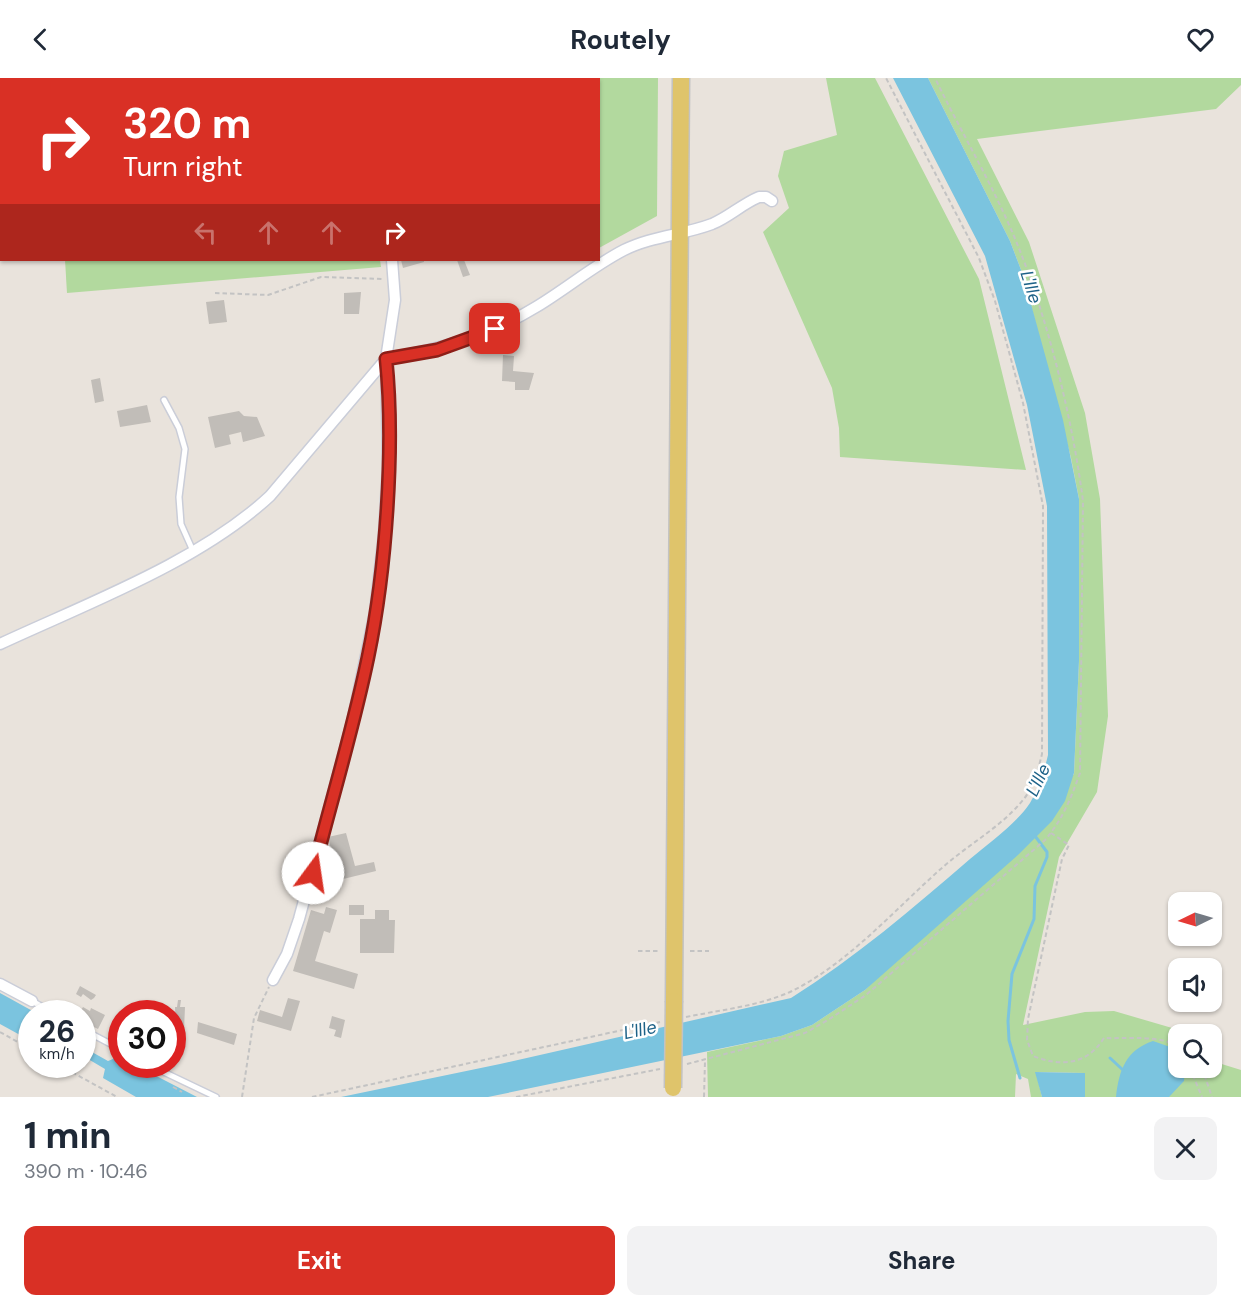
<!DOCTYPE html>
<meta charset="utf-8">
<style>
:root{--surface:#fff;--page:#f2f2f3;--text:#1f2937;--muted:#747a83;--accent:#d93025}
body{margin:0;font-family:"DM Sans",sans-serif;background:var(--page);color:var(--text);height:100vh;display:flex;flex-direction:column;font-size:22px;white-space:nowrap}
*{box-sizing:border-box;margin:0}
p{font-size:20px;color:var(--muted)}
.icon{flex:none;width:33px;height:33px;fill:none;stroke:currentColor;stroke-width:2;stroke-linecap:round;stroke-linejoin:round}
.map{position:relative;height:1019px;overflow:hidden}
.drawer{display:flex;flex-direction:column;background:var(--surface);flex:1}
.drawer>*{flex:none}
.hud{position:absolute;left:0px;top:0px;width:600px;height:183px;box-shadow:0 2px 4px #0004;background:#d93025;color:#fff;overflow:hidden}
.needle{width:39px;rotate:265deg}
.tools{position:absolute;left:1168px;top:814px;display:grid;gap:12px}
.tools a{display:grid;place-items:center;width:54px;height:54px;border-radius:12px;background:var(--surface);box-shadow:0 2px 4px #0004;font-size:30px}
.speed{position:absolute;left:18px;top:922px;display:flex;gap:12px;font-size:30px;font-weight:700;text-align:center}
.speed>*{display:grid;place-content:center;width:78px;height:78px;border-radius:50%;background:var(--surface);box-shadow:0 2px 4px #0004;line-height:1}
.speed small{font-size:15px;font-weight:400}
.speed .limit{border:9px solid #d22;background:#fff;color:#111}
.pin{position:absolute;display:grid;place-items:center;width:51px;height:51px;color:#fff;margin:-26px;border-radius:12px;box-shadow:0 3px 9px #0006}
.me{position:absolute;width:66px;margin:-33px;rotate:14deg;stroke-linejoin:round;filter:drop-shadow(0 0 4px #0008)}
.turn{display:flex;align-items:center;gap:21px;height:126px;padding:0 24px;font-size:27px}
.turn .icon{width:78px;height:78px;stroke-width:2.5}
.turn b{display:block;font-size:42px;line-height:51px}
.lanes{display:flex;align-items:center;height:57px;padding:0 24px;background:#0003;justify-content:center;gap:30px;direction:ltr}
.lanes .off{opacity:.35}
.round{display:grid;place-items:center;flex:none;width:63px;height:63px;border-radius:12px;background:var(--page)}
.summary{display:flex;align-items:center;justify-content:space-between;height:102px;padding:0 24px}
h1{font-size:36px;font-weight:700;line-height:45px}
.cta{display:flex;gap:12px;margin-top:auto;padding:12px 24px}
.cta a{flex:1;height:69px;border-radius:12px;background:var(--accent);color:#fff;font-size:24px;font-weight:700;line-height:69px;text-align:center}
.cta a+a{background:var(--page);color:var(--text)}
header{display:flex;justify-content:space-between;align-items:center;height:78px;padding:0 24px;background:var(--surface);font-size:27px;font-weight:700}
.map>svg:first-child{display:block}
.green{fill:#b2d99e}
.water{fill:#7bc4df}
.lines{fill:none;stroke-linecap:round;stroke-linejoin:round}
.stream{stroke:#7bc4df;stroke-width:3}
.building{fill:#c1bdb8}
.service-casing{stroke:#cacdd8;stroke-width:8}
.minor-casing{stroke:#cacdd8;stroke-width:13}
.primary-casing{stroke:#c3c3c3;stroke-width:19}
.path{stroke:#c3c3c3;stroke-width:2;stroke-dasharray:4.5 3;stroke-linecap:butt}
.service{stroke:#fff;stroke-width:5}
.minor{stroke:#fff;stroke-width:10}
.primary{stroke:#dfc46b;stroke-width:16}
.primary-bridge-casing{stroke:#c3c3c3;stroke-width:19;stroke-linecap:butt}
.primary-bridge{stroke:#dfc46b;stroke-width:16}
.route-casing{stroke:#8d1f18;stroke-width:15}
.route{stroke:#d93025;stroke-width:10}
.labels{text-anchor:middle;stroke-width:5;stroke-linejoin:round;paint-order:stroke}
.water-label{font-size:18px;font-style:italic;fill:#1d6288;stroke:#fff}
</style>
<header><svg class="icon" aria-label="back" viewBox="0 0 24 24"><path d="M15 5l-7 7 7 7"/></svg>Routely<svg class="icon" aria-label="heart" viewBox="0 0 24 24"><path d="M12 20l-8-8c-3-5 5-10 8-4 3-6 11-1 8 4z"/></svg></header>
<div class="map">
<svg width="1241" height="1019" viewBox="0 0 1241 1019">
<rect width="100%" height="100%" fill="#e9e3dc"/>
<g class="green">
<polygon points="374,0 658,0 657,138 599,170 598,2"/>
<polygon points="826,0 875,0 979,201 1026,392 840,379 839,350 832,310 763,154 789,130 778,98 784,73 837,57"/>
<polygon points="928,0 1241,0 1241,7 1216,31 977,61 1029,164 1085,335 1100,421 1108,638 1097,714 1059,779 1023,947 1085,934 1114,933 1179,952 1184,957 1179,957 1179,990 1212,990 1212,983 1241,992 1241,1019 1085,1019 1085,995 1036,994 1042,1019 1031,1019 1028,1001 1016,996 1015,1019 708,1019 707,974 781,958 812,947 865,912 1074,696 1079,583 1079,421 1071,380 1023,197 1010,163"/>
<polygon points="65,182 380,182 381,189 67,215"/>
</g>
<g class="water">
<path d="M893,0H928L1010,163L1023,197L1063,342L1079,421V583L1074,695L1065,723L1052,743L1019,776L865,912L812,947L781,958L488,1019H341L500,986L791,920C855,880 913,830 970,781C990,764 1015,747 1030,725C1039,710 1044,694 1048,677L1047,428L1027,327L985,178Z"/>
<polygon points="0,915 38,936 32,936 31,963 0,946"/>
<path d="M1153,963L1176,971L1179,975V990H1185L1184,1003L1169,1019H1116C1119,992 1126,972 1153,963Z"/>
<polygon points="83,969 108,983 113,981 116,977 121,980 122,987 135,987 197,1019 136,1019 103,1000 105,991 83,978"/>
<polygon points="1035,994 1085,995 1085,1019 1042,1019"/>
</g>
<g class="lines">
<g class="stream">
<polyline points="1110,980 1123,992"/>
<polyline points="1020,1000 1009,962 1008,943 1012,896 1034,841 1035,808 1047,779 1047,774 1035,758"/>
</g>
</g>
<g class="building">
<polygon points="401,182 424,182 424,184 403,190"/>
<polygon points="457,182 464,182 470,197 463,199"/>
<polygon points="361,214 359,236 344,236 344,215"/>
<polygon points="224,222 227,244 209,246 206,224"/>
<polygon points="503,277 514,278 513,293 534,295 529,312 515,312 515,304 502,303"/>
<polygon points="100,300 104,323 95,325 91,302"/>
<polygon points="147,327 151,344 120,349 117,333"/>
<polygon points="239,333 244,338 257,339 265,358 243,364 241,354 229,357 231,366 215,370 208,339"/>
<polygon points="346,755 355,788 374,784 376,793 339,802 328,759"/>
<rect x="349" y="827" width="15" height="10"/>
<polygon points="326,829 337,832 330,855 324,853 315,883 358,896 354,911 293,893 311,832 324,836"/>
<polygon points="375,832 389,832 389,842 395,842 394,875 360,875 360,841 375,841"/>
<polygon points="80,908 96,917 94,920 91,922 83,916 81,919 76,916"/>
<polygon points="288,920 300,923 291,953 257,943 260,932 282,939"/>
<polygon points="178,922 181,922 180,929 185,929 184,952 176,949 175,929 177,929"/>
<polygon points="83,929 90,933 91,930 105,937 98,951 82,943 82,936 79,936"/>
<polygon points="332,938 345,942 341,960 334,958 336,952 329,950"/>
<polygon points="198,944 237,956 234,967 197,955"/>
</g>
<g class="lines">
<g class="service-casing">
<g id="service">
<polyline points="164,322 179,350 185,371 179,419 181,446 193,473"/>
<polyline points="32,923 55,936"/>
<polyline points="82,951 122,972"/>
<polyline points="149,987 216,1019"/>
</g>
</g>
<g class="minor-casing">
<g id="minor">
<polyline points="364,0 364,2"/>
<path d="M0,566C88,525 199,484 270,418L386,281C440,271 489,258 536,229C566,211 593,188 624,172C652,158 683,157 712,146C729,139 742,126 759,119H766L772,123"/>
<polyline points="273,902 287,876 299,841 352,645 375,534 384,456 388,388 386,281 395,222 392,182"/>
<polyline points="0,906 32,923"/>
</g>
</g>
<g class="primary-casing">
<polyline id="primary" points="674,923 681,0"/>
</g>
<g class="path">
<polyline points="215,215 268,217 321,199 383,201"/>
<path d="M1051,755L1069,767L1062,781L1028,941L1027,962L1033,978C1061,989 1087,987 1104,960C1125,961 1164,956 1179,970"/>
<polyline points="638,873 659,873"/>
<polyline points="690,873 709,873"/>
<path d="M686,939C720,932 760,928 792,913C850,884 895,831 943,789C969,766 1001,749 1023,722C1034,709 1038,692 1042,676L1043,428L1023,325L995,223L979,180L886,0"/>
<polyline points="0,954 32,972"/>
<polyline points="1184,957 1186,950"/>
<path d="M687,986L805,955L828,942L866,917L1045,762C1063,741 1071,720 1080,695L1083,423C1072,339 1048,241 1016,163C993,107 961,54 935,0"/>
<polyline points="59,987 117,1019"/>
<polyline points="1190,990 1202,1019"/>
<polyline points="1202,990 1212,1019"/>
<polyline points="173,1009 182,1014"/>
<polyline points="242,1019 254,940 269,909"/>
<polyline points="312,1019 660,944"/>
<polyline points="516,1019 660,991"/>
<polyline points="704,1019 705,983"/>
</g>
<use href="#service" class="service"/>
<use href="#minor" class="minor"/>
<use href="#primary" class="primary"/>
<g class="primary-bridge-casing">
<polyline id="primary-bridge" points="673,1010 674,923"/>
</g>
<use href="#primary-bridge" class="primary-bridge"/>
</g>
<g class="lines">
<g class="route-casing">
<path id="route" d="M313,795C331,723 353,652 368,579C386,493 395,368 386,281L437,272L495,251"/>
</g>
<use href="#route" class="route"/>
</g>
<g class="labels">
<g class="water-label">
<text transform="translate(1031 209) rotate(72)" y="6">L'Ille</text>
<text transform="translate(1038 702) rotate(-65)" y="6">L'Ille</text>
<text transform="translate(640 952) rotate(-12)" y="6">L'Ille</text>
</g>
</g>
</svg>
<div class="tools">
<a><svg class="needle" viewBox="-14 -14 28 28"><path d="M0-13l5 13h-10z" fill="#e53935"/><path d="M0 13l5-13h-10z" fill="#747a83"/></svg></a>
<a><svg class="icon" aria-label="sound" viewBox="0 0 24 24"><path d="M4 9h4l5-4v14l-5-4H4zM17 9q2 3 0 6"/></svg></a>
<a><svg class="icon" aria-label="search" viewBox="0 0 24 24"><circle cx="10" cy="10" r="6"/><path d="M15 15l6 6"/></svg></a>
</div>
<div class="speed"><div>26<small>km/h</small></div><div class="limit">30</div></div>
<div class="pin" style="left:495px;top:251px;background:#d93025"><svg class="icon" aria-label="arrive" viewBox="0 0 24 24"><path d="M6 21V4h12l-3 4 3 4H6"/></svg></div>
<svg class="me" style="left:313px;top:795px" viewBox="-20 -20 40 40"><circle r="19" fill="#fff"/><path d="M0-13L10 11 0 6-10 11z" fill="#d93025"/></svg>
<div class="hud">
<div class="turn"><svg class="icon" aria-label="right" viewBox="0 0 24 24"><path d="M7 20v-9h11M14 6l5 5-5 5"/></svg><div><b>320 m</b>Turn right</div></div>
<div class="lanes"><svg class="icon off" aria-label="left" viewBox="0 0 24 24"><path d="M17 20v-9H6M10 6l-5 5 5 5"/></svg><svg class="icon off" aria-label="ahead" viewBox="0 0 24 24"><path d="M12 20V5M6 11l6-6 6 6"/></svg><svg class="icon off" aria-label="ahead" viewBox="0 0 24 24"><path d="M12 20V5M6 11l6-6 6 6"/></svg><svg class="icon" aria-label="right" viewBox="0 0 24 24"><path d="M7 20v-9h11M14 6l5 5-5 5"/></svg></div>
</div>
</div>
<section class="drawer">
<div class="summary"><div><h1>1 min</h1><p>390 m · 10:46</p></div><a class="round"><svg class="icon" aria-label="close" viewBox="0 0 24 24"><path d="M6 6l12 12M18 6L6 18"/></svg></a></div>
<div class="cta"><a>Exit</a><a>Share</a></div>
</section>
